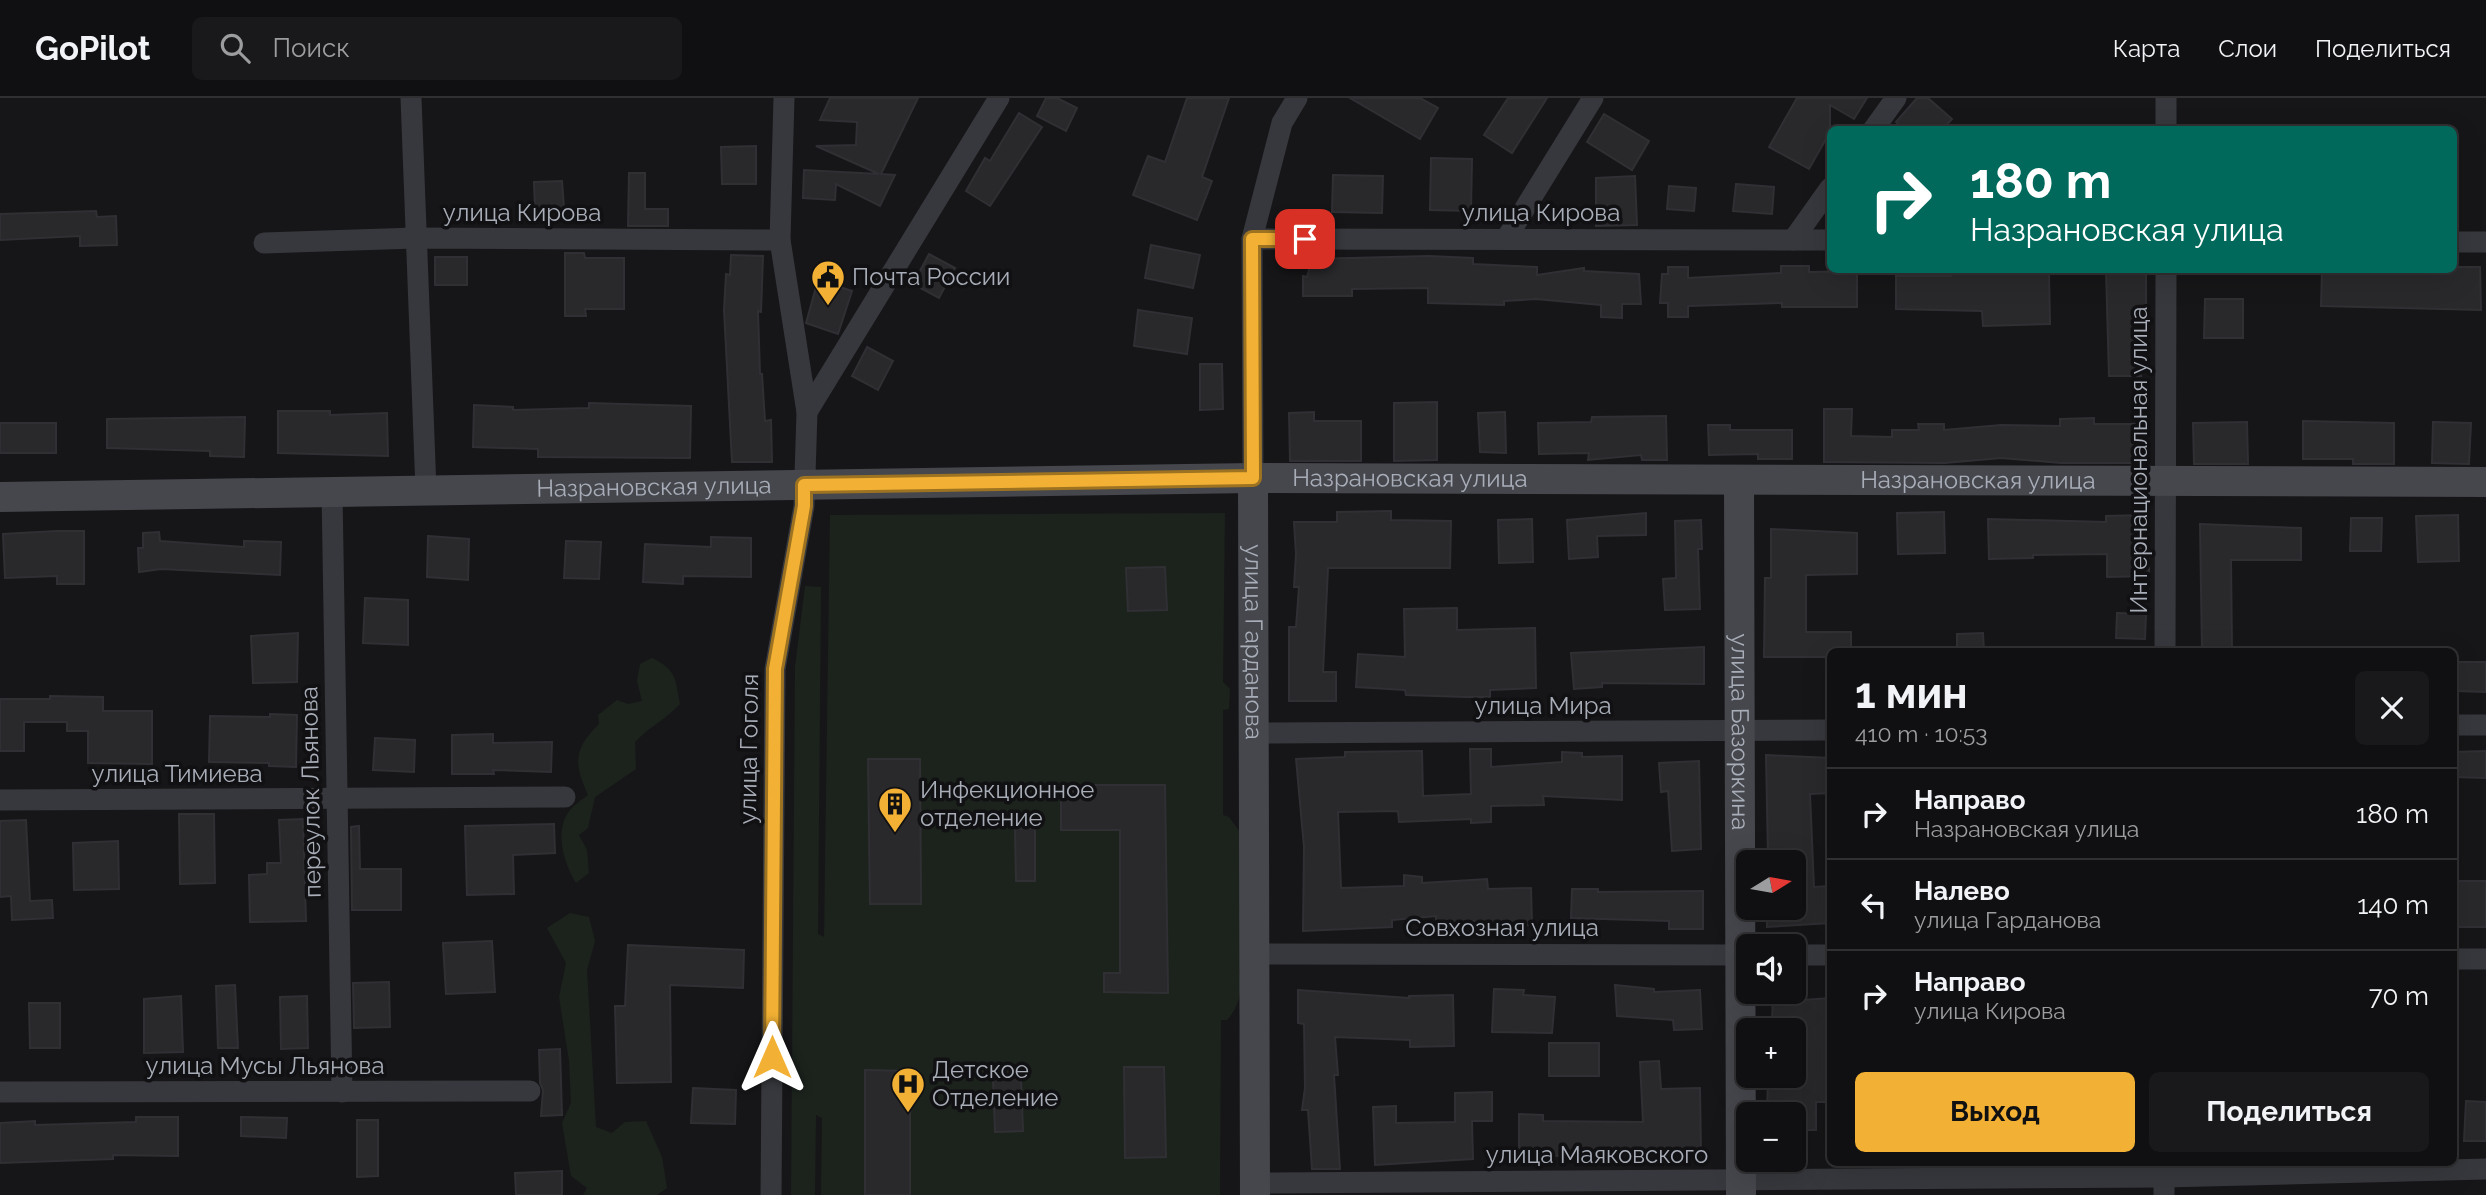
<!DOCTYPE html>
<html lang="ru">
<meta charset="utf-8">
<style>
:root{--surface:#101012;--page:#19191b;--text:#f1f3f6;--muted:#9c9d9f;--line:#303032;--accent:#f2b134}
body{margin:0;font-family:Raleway,sans-serif;background:var(--page);color:var(--text);height:100vh;display:flex;flex-direction:column;font-size:26px;white-space:nowrap}
*{box-sizing:border-box;margin:0}
p{font-size:23px;color:var(--muted)}
.icon{flex:none;width:38px;height:38px;fill:none;stroke:currentColor;stroke-width:2;stroke-linecap:round;stroke-linejoin:round}
.map{position:relative;flex:1;overflow:hidden}
.side{position:absolute;left:1827px;top:550px;width:630px;height:518px;display:flex;flex-direction:column;background:var(--surface);border-radius:10px;box-shadow:0 7px 28px #0002,0 0 0 2px var(--line)}
.side>*{flex:none}
.hud{position:absolute;left:1827px;top:28px;width:630px;height:147px;border-radius:10px;box-shadow:0 7px 28px #0002,0 0 0 2px var(--line);background:#00695c;color:#fff;overflow:hidden}
.needle{width:46px;rotate:79deg}
.tools{position:absolute;left:1736px;top:752px;display:grid;gap:14px}
.tools a{display:grid;place-items:center;width:70px;height:70px;border-radius:10px;background:var(--surface);box-shadow:0 7px 28px #0002,0 0 0 2px var(--line);font-size:35px}
.pin{position:absolute;display:grid;place-items:center;width:60px;height:60px;color:#fff;margin:-30px;border-radius:14px;box-shadow:0 4px 10px #0006}
.me{position:absolute;width:77px;margin:-38px;rotate:0deg;stroke-linejoin:round;filter:drop-shadow(0 0 5px #0008)}
.turn{display:flex;align-items:center;gap:24px;height:147px;padding:0 28px;font-size:32px}
.turn .icon{width:91px;height:91px;stroke-width:2.5}
.turn b{display:block;font-size:49px;line-height:60px}
.round{display:grid;place-items:center;flex:none;width:74px;height:74px;border-radius:10px;background:var(--page)}
.head{display:flex;align-items:center;justify-content:space-between;height:119px;padding:0 28px}
h1{font-size:42px;font-weight:700;line-height:52px}
.action{display:flex;gap:14px;margin-top:auto;padding:14px 28px}
.action a{flex:1;height:80px;border-radius:10px;background:var(--accent);color:#111;font-size:28px;font-weight:700;line-height:80px;text-align:center}
.action a+a{background:var(--page);color:var(--text)}
ul{padding:0;list-style:none}
li{display:flex;align-items:center;gap:21px;height:91px;padding:0 28px;border-top:2px solid var(--line)}
li div{flex:1}
li b{display:block;font-size:26px}
li em{font-style:normal}
header{display:flex;align-items:center;gap:42px;box-sizing:border-box;height:98px;padding:0 35px;background:var(--surface);border-bottom:2px solid var(--line)}
header strong{font-size:33px}
nav{display:flex;gap:38px;margin-inline-start:auto;font-size:24px}
.search{width:490px;height:63px;background:var(--page);display:flex;align-items:center;gap:18px;box-sizing:border-box;padding:0 24px;border-radius:10px;color:var(--muted);font-size:26px}
.map>svg:first-child{display:block}
.green{fill:#1c231d}
.building{fill:#29292c;stroke:#303034;stroke-width:2}
.lines{fill:none;stroke-linecap:round;stroke-linejoin:round}
.street{stroke:#37383d;stroke-width:21}
.secondary{stroke:#45474d;stroke-width:30}
.route-casing{stroke:#9d7322;stroke-width:18}
.route{stroke:#f2b134;stroke-width:12}
.labels{text-anchor:middle;stroke-width:7;stroke-linejoin:round;paint-order:stroke}
.street-label{font-size:24px;fill:#a8adb8;stroke:#111113}
.poi-label{font-size:24px;fill:#a8adb8;stroke:#111113;text-anchor:start}
</style>
<header>
<strong>GoPilot</strong>
<div class="search"><svg class="icon" aria-label="search" viewBox="0 0 24 24"><circle cx="10" cy="10" r="6"/><path d="M15 15l6 6"/></svg>Поиск</div>
<nav><a>Карта</a><a>Слои</a><a>Поделиться</a></nav>
</header>
<div class="map">
<svg width="2486" height="1097" viewBox="0 0 2486 1097">
<rect width="100%" height="100%" fill="#161618"/>
<g class="green">
<path d="M1225,415L1223,584L1230,591L1229,611L1223,612V717L1229,719L1240,734L1244,865L1239,873C1242,892 1240,908 1227,922H1221L1220,1097H821L822,1020L816,1017L815,1097H791L795,569L805,488L821,489L818,836L824,839L830,417Z"/>
<path d="M652,560C677,572 675,581 680,606C666,621 649,629 635,644L636,671L595,699L588,730L579,737L587,752L589,775L576,785C564,766 553,731 571,711C575,706 583,701 588,697C574,665 573,652 599,626L598,617L617,602L628,606L642,603L637,583L640,566Z"/>
<polygon points="570,815 589,819 595,843 587,872 596,1029 612,1035 625,1024 646,1023 662,1059 667,1090 657,1097 583,1097 587,1090 571,1078 562,1025 571,1005 569,963 559,899 566,865 547,830"/>
</g>
<g class="building">
<polygon points="830,0 918,0 881,76 895,77 880,108 836,86 835,102 803,100 804,72 879,76 816,48 856,47 857,24 820,22"/>
<polygon points="1046,0 1057,0 1077,10 1066,33 1037,18"/>
<polygon points="1187,0 1229,0 1202,79 1212,83 1197,122 1133,97 1148,58 1165,64"/>
<polygon points="1350,0 1420,0 1438,10 1420,41"/>
<polygon points="1508,0 1547,0 1512,55 1484,37"/>
<polygon points="1797,0 1867,0 1854,21 1830,7 1830,34 1809,71 1769,49"/>
<polygon points="1917,0 1928,0 1952,21 1942,32 1905,32 1896,24"/>
<polygon points="1019,15 1042,29 990,108 966,93 985,60 990,63"/>
<polygon points="1604,16 1649,43 1632,72 1587,44"/>
<polygon points="756,48 756,86 722,86 721,49"/>
<polygon points="1431,60 1472,61 1471,113 1430,112"/>
<polygon points="629,75 645,75 645,111 668,111 668,128 628,128"/>
<polygon points="1333,77 1383,78 1382,115 1332,114"/>
<polygon points="1635,78 1637,127 1596,128 1596,80"/>
<polygon points="562,83 564,110 535,111 534,84"/>
<polygon points="1736,86 1774,89 1772,116 1733,113"/>
<polygon points="1669,88 1696,90 1694,113 1667,111"/>
<polygon points="96,113 97,119 116,118 117,147 80,148 80,138 0,142 0,116"/>
<polygon points="1151,147 1200,157 1193,190 1145,180"/>
<polygon points="565,155 584,155 585,160 624,160 624,211 585,211 586,218 565,218"/>
<polygon points="929,156 955,170 939,200 913,186"/>
<polygon points="731,157 763,158 761,214 758,213 760,276 762,276 765,323 771,322 772,364 732,364 724,212 726,176 730,177"/>
<polygon points="1429,158 1473,160 1473,166 1537,169 1537,177 1584,170 1584,173 1639,176 1641,206 1622,206 1622,220 1601,219 1601,207 1536,201 1504,203 1504,207 1428,205 1428,190 1352,191 1352,198 1303,198 1303,178 1307,179 1312,161"/>
<rect x="435" y="159" width="32" height="28"/>
<polygon points="1781,168 1809,168 1809,174 1857,173 1857,209 1782,209 1782,205 1688,208 1688,219 1668,219 1668,205 1660,205 1662,176 1668,176 1668,169 1688,169 1688,180 1781,175"/>
<polygon points="2454,169 2480,169 2481,212 2321,208 2322,172"/>
<polygon points="1981,172 2006,172 2006,176 2049,175 2050,226 1983,228 1982,213 1896,211 1896,178 1951,178 1951,174"/>
<polygon points="2106,172 2146,172 2146,217 2139,217 2141,278 2109,278"/>
<polygon points="818,182 852,193 838,236 806,225"/>
<polygon points="2205,201 2243,201 2243,240 2204,240"/>
<polygon points="1138,212 1192,220 1187,256 1134,248"/>
<polygon points="867,249 893,263 878,292 852,278"/>
<polygon points="1200,266 1222,266 1223,311 1200,312"/>
<polygon points="1437,304 1437,362 1394,363 1394,305"/>
<polygon points="589,305 691,308 690,360 538,359 538,351 473,349 474,307 513,309 513,312 589,310"/>
<polygon points="1824,311 1852,311 1851,338 1892,339 1892,332 1919,332 1918,326 1944,326 1944,332 2001,327 2060,328 2060,321 2094,320 2094,326 2142,326 2142,365 2061,365 2001,360 1945,365 1824,364"/>
<polygon points="278,313 330,313 330,317 387,315 388,358 278,355"/>
<polygon points="1314,314 1314,323 1361,323 1361,363 1290,363 1289,315"/>
<polygon points="1505,314 1506,355 1480,354 1478,315"/>
<polygon points="1666,318 1667,362 1642,362 1641,357 1588,362 1589,355 1539,356 1538,325 1591,324 1592,319"/>
<polygon points="245,319 244,359 210,358 210,353 107,350 107,321"/>
<polygon points="2303,323 2394,325 2394,366 2353,366 2353,361 2303,361"/>
<polygon points="2247,324 2248,366 2194,366 2193,325"/>
<polygon points="2433,324 2471,325 2469,366 2432,365"/>
<rect x="0" y="325" width="56" height="30"/>
<polygon points="1708,327 1730,327 1730,332 1792,332 1792,361 1758,361 1758,356 1709,357"/>
<polygon points="1391,413 1391,422 1451,423 1450,470 1328,470 1323,574 1336,574 1336,603 1289,603 1289,529 1296,529 1299,489 1294,489 1296,456 1294,424 1337,424 1337,414"/>
<polygon points="1944,414 1945,455 1898,456 1897,415"/>
<polygon points="1646,415 1646,437 1597,438 1598,459 1569,461 1567,422"/>
<polygon points="2143,417 2144,458 2149,458 2149,478 2107,479 2107,456 2033,457 2033,460 1989,461 1988,421 2106,424 2106,418"/>
<polygon points="2458,417 2459,463 2418,464 2416,418"/>
<polygon points="2351,420 2382,420 2381,453 2350,453"/>
<polygon points="1532,421 1533,464 1499,465 1498,422"/>
<polygon points="1701,422 1702,451 1698,451 1700,511 1665,512 1663,481 1676,480 1675,423"/>
<polygon points="2200,426 2301,430 2301,462 2231,462 2232,553 2202,553"/>
<polygon points="1771,431 1857,435 1857,476 1806,477 1806,534 1851,534 1851,553 1830,553 1830,559 1764,559 1765,480 1771,480"/>
<polygon points="57,433 84,433 84,486 57,486 57,478 5,480 3,436"/>
<polygon points="159,434 160,443 244,449 244,443 281,444 280,477 161,471 139,474 138,450 143,450 143,435"/>
<polygon points="428,438 469,441 468,482 427,479"/>
<polygon points="711,439 751,440 751,479 683,478 683,486 643,484 645,446 711,449"/>
<polygon points="566,443 601,444 599,481 564,480"/>
<polygon points="1165,469 1167,512 1128,513 1126,470"/>
<polygon points="365,500 408,502 408,547 363,545"/>
<polygon points="1457,510 1457,532 1535,530 1536,590 1490,592 1490,599 1465,599 1406,597 1405,592 1356,589 1358,556 1405,559 1404,511"/>
<polygon points="2117,515 2146,516 2145,541 2116,540"/>
<polygon points="298,535 297,584 253,585 251,538"/>
<polygon points="1983,535 1984,553 1957,553 1957,536"/>
<polygon points="1704,549 1704,586 1602,585 1602,589 1574,591 1571,555"/>
<polygon points="2455,564 2486,564 2486,594 2456,593"/>
<polygon points="50,598 103,599 103,613 152,613 152,666 88,665 88,633 67,633 67,624 24,624 24,653 0,653 0,601 50,601"/>
<polygon points="270,616 297,617 296,669 269,668 269,665 209,664 210,618 270,619"/>
<polygon points="493,636 493,645 552,644 551,674 493,672 494,676 452,676 452,637"/>
<polygon points="375,640 415,642 414,674 373,672"/>
<polygon points="1470,651 1491,651 1491,669 1562,664 1562,654 1582,655 1582,659 1622,658 1622,702 1543,698 1544,707 1491,708 1491,724 1471,725 1471,721 1399,724 1398,713 1338,714 1341,790 1404,788 1404,777 1422,779 1422,785 1487,781 1488,791 1531,790 1532,827 1502,828 1502,824 1461,823 1461,830 1436,831 1436,818 1392,822 1392,829 1303,833 1304,749 1296,661 1345,659 1345,654 1422,653 1423,698 1471,696"/>
<polygon points="2486,653 2486,680 2454,679 2454,654"/>
<polygon points="1766,657 1830,660 1830,695 1810,696 1814,789 1830,788 1830,825 1767,829 1767,810 1794,810 1794,758 1768,758"/>
<polygon points="868,661 920,661 921,806 870,806"/>
<polygon points="1699,663 1701,751 1672,753 1668,693 1661,694 1659,665"/>
<polygon points="1061,687 1165,687 1168,895 1104,894 1104,875 1120,875 1120,732 1061,732"/>
<polygon points="179,716 214,716 215,785 180,786"/>
<polygon points="303,721 306,823 250,824 249,777 267,776 267,765 281,765 279,722"/>
<polygon points="26,722 30,803 52,802 53,820 12,822 11,798 0,799 0,723"/>
<polygon points="554,726 555,755 513,757 514,796 467,797 465,728"/>
<polygon points="359,728 360,771 401,771 401,812 352,812 351,729"/>
<polygon points="1035,730 1035,783 1016,783 1015,731"/>
<polygon points="118,743 119,791 74,792 73,745"/>
<rect x="2454" y="783" width="32" height="46"/>
<polygon points="1572,791 1598,791 1598,794 1703,793 1703,831 1669,831 1669,823 1571,820"/>
<polygon points="492,843 495,894 446,896 443,845"/>
<polygon points="628,847 744,852 743,890 670,887 671,984 617,985 615,908 625,908"/>
<polygon points="389,884 390,929 354,930 353,885"/>
<polygon points="235,887 238,950 218,950 216,888"/>
<polygon points="1615,887 1654,891 1654,894 1700,892 1702,931 1674,932 1673,922 1617,918"/>
<polygon points="1494,891 1524,892 1523,897 1555,899 1552,935 1492,934"/>
<polygon points="1298,892 1409,900 1409,898 1453,897 1454,948 1410,949 1410,942 1335,939 1338,977 1334,977 1340,1071 1312,1071 1308,1012 1302,1012 1305,990 1304,926 1298,925"/>
<polygon points="1773,896 1803,896 1803,902 1830,900 1830,1004 1816,1004 1816,1032 1794,1032 1794,1017 1767,1017 1768,978 1794,978 1794,925 1772,924"/>
<polygon points="181,898 183,954 144,955 144,901"/>
<polygon points="307,898 308,950 281,951 280,899"/>
<polygon points="29,905 60,905 60,950 30,950"/>
<rect x="1549" y="945" width="50" height="33"/>
<polygon points="560,951 562,1017 541,1018 543,992 540,985 539,952"/>
<polygon points="1659,963 1661,991 1700,990 1701,1056 1600,1051 1600,1057 1544,1058 1519,1054 1519,1016 1543,1017 1543,1023 1643,1024 1640,964"/>
<polygon points="1124,969 1164,969 1166,1059 1125,1060"/>
<polygon points="865,972 910,973 910,1097 865,1097"/>
<polygon points="993,980 1021,980 1023,1033 995,1034"/>
<polygon points="693,990 736,992 735,1026 691,1025"/>
<polygon points="1492,994 1492,1023 1472,1023 1473,1061 1375,1067 1373,1009 1396,1008 1396,1025 1455,1024 1455,995"/>
<polygon points="2466,1003 2486,1004 2486,1043 2464,1043"/>
<polygon points="136,1019 178,1019 178,1058 113,1057 113,1061 0,1065 0,1025 35,1023 35,1027 136,1024"/>
<polygon points="241,1019 287,1020 286,1040 241,1038"/>
<polygon points="357,1022 378,1022 378,1078 357,1079"/>
<polygon points="562,1073 562,1097 516,1097 515,1075"/>
</g>
<g class="lines">
<g class="street">
<polyline points="411,0 426,392"/>
<polyline points="1873,32 1896,0"/>
<polyline points="2166,32 2166,0"/>
<polyline points="1252,141 1830,142"/>
<polyline points="1506,141 1593,0"/>
<polyline points="1793,142 1830,90"/>
<polyline points="2454,144 2486,144"/>
<polyline points="264,145 415,140 780,142"/>
<polyline points="807,314 999,0"/>
<polyline points="1253,380 1252,141 1282,25 1297,0"/>
<polyline points="332,394 342,994"/>
<polyline points="2165,553 2166,172"/>
<polyline points="2454,627 2486,627"/>
<polyline points="1256,635 1830,632"/>
<polyline points="0,702 565,699"/>
<polyline points="1255,856 1748,857"/>
<polyline points="1794,857 1830,857"/>
<polyline points="2454,861 2486,861"/>
<polyline points="0,994 530,993"/>
<polyline points="1255,1085 2164,1079 2486,1071"/>
<polyline points="771,1097 775,571 804,408 807,314 780,142 784,0"/>
<polyline points="2164,1097 2164,1064"/>
</g>
<g class="secondary">
<path id="s1" d="M1253,380L1255,1097"/>
<path id="s2" d="M1739,382L1741,1097"/>
<path id="s3" d="M0,399L1253,380L2486,384"/>
</g>
</g>
<g class="lines">
<g class="route-casing">
<polyline id="route" points="772,959 775,571 804,408 804,387 1253,380 1252,141 1305,141"/>
</g>
<use href="#route" class="route"/>
</g>
<defs>
<g id="civic-pin" transform="scale(1.75)"><path d="M0 17L-7.5 6A9.5 9.5 0 1 1 7.5 6Z" fill="#f2b134" stroke="#111113"/><path d="M-.6-6.5H3V-4.5H.6V-3L4-1V1h2V6H-6V1h2V-1L-.6-3ZM-1.2 2.5V6h2.4V2.5Z" fill="#111"/></g>
<g id="building-pin" transform="scale(1.75)"><path d="M0 17L-7.5 6A9.5 9.5 0 1 1 7.5 6Z" fill="#f2b134" stroke="#111113"/><path d="M-4-6H4V6H1V3H-1V6H-4ZM-2.5-4.3h1.7v1.8h-1.7ZM.8-4.3h1.7v1.8H.8ZM-2.5-1h1.7V.8h-1.7ZM.8-1h1.7V.8H.8Z" fill="#111"/></g>
<g id="hospital-pin" transform="scale(1.75)"><path d="M0 17L-7.5 6A9.5 9.5 0 1 1 7.5 6Z" fill="#f2b134" stroke="#111113"/><path d="M-5-5h3v3.5h4V-5h3V5h-3V1.5h-4V5h-3Z" fill="#111"/></g>
</defs>
<g fill-rule="evenodd">
<use href="#civic-pin" x="828" y="179"/>
<use href="#building-pin" x="895" y="706"/>
<use href="#hospital-pin" x="908" y="986"/>
</g>
<g class="labels">
<g class="street-label">
<text x="522" y="123">улица Кирова</text>
<text x="1541" y="123">улица Кирова</text>
<text transform="translate(2139 362) rotate(-90)" y="8">Интернациональная улица</text>
<text dy="8" stroke="none"><textPath href="#s3" startOffset="1410">Назрановская улица</textPath></text>
<text dy="8" stroke="none"><textPath href="#s3" startOffset="1978">Назрановская улица</textPath></text>
<text dy="8" stroke="none"><textPath href="#s3" startOffset="654">Назрановская улица</textPath></text>
<text dy="8" stroke="none"><textPath href="#s1" startOffset="164">улица Гарданова</textPath></text>
<text x="1543" y="616">улица Мира</text>
<text dy="8" stroke="none"><textPath href="#s2" startOffset="252">улица Базоркина</textPath></text>
<text transform="translate(749 651) rotate(-89)" y="8">улица Гоголя</text>
<text x="177" y="684">улица Тимиева</text>
<text transform="translate(311 694) rotate(-91)" y="8">переулок Льянова</text>
<text x="1502" y="838">Совхозная улица</text>
<text x="265" y="976">улица Мусы Льянова</text>
<text x="1597" y="1065">улица Маяковского</text>
</g>
<g class="poi-label">
<text x="852" y="187">Почта России</text>
<text x="920" y="700">Инфекционное<tspan x="920" dy="28">отделение</tspan></text>
<text x="932" y="980">Детское<tspan x="932" dy="28">Отделение</tspan></text>
</g>
</g>
</svg>
<div class="tools">
<a><svg class="needle" viewBox="-14 -14 28 28"><path d="M0-13l5 13h-10z" fill="#e53935"/><path d="M0 13l5-13h-10z" fill="#9c9d9f"/></svg></a>
<a><svg class="icon" aria-label="sound" viewBox="0 0 24 24"><path d="M4 9h4l5-4v14l-5-4H4zM17 9q2 3 0 6"/></svg></a>
<a>+</a>
<a>−</a>
</div>
<div class="pin" style="left:1305px;top:141px;background:#d93025"><svg class="icon" aria-label="arrive" viewBox="0 0 24 24"><path d="M6 21V4h12l-3 4 3 4H6"/></svg></div>
<svg class="me" style="left:772px;top:959px" viewBox="-20 -20 40 40"><path d="M0-17L14 15 0 8-14 15z" fill="#f2b134" stroke="#fff" stroke-width="4"/></svg>
<div class="hud">
<div class="turn"><svg class="icon" aria-label="right" viewBox="0 0 24 24"><path d="M7 20v-9h11M14 6l5 5-5 5"/></svg><div><b>180 m</b>Назрановская улица</div></div>
</div>
<section class="side">
<div class="head"><div><h1>1 мин</h1><p>410 m · 10:53</p></div><a class="round"><svg class="icon" aria-label="close" viewBox="0 0 24 24"><path d="M6 6l12 12M18 6L6 18"/></svg></a></div>
<ul>
<li><svg class="icon" aria-label="right" viewBox="0 0 24 24"><path d="M7 20v-9h11M14 6l5 5-5 5"/></svg><div><b>Направо</b><p>Назрановская улица</p></div><em>180 m</em></li>
<li><svg class="icon" aria-label="left" viewBox="0 0 24 24"><path d="M17 20v-9H6M10 6l-5 5 5 5"/></svg><div><b>Налево</b><p>улица Гарданова</p></div><em>140 m</em></li>
<li><svg class="icon" aria-label="right" viewBox="0 0 24 24"><path d="M7 20v-9h11M14 6l5 5-5 5"/></svg><div><b>Направо</b><p>улица Кирова</p></div><em>70 m</em></li>
</ul>
<div class="action"><a>Выход</a><a>Поделиться</a></div>
</section>
</div>
